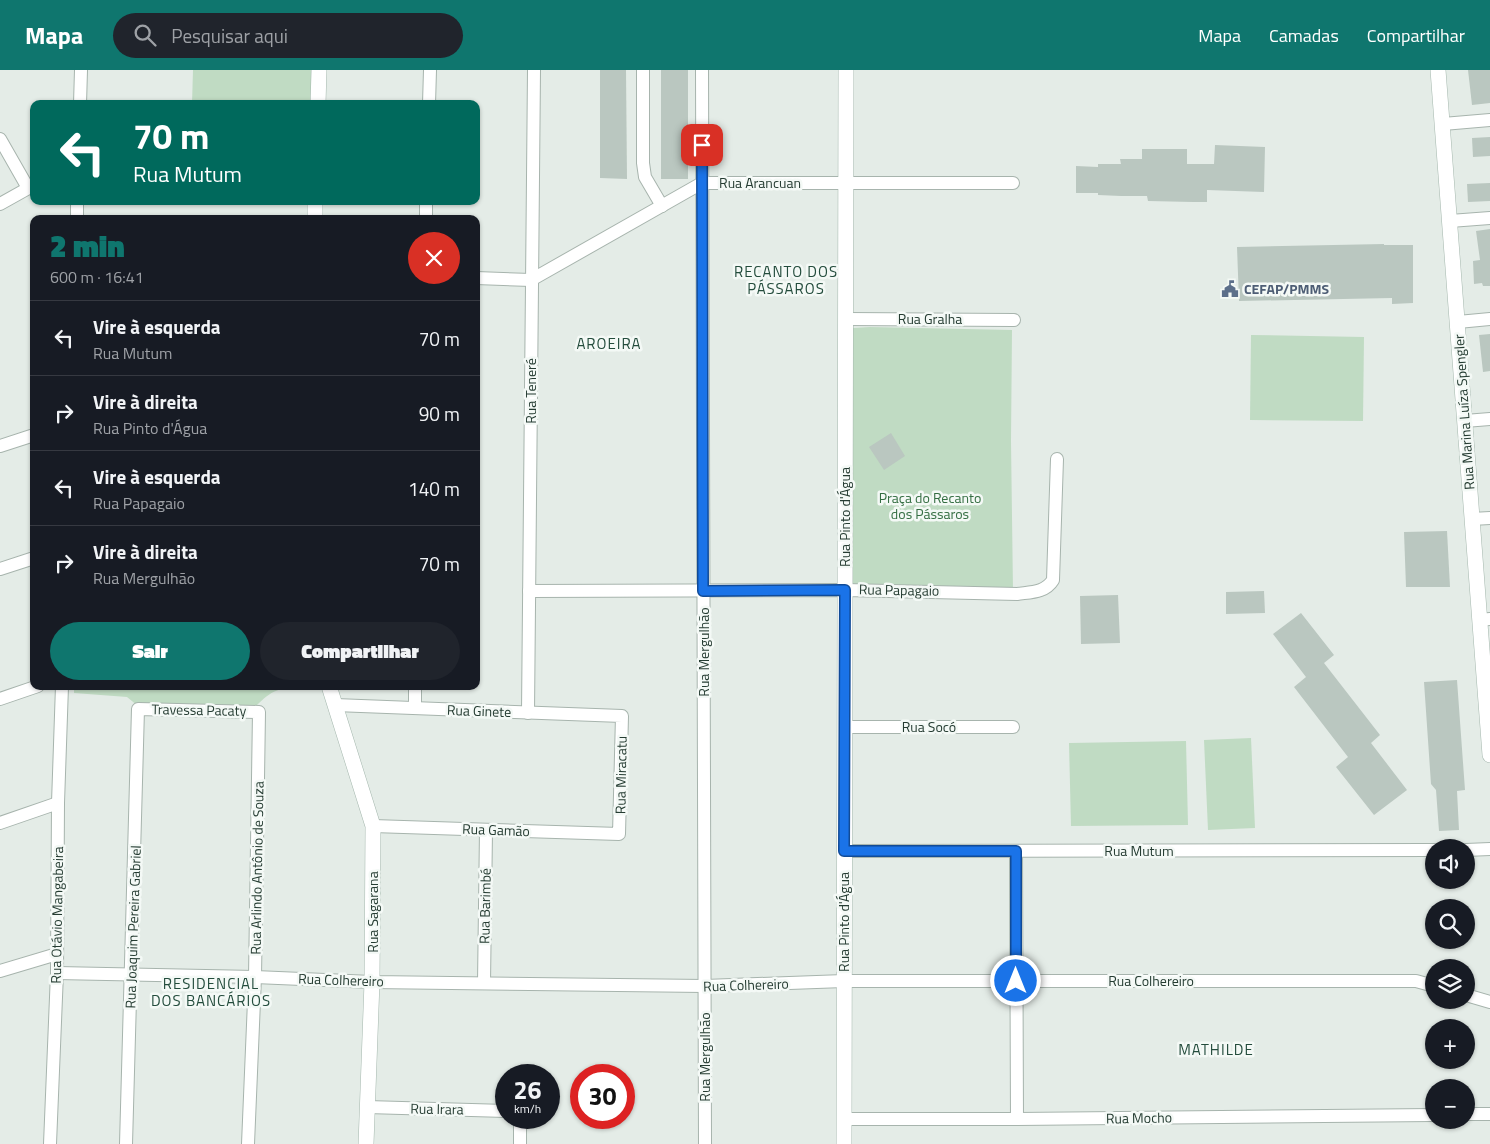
<!DOCTYPE html>
<html lang="pt">
<meta charset="utf-8">
<style>
:root{--surface:#171b24;--page:#20242c;--text:#f1f3f6;--muted:#9ea1a6;--line:#363941;--accent:#0f766e}
body{margin:0;font-family:"Titillium Web",sans-serif;background:var(--page);color:var(--text);height:100vh;display:flex;flex-direction:column;font-size:19px;white-space:nowrap}
*{box-sizing:border-box;margin:0}
p{font-size:16px;color:var(--muted)}
.icon{flex:none;width:28px;height:28px;fill:none;stroke:currentColor;stroke-width:2;stroke-linecap:round;stroke-linejoin:round}
.map{position:relative;flex:1;overflow:hidden}
.drawer{position:absolute;left:30px;top:145px;width:450px;height:475px;display:flex;flex-direction:column;background:var(--surface);border-radius:10px;box-shadow:0 1px 4px #0004}
.drawer>*{flex:none}
.guide{position:absolute;left:30px;top:30px;width:450px;height:105px;border-radius:10px;box-shadow:0 1px 4px #0004;background:#00695c;color:#fff;overflow:hidden}
.tools{position:absolute;left:1425px;top:769px;display:grid;gap:10px}
.tools a{display:grid;place-items:center;width:50px;height:50px;border-radius:50%;background:var(--surface);box-shadow:0 1px 4px #0004;font-size:25px}
.speed{position:absolute;left:495px;top:994px;display:flex;gap:10px;font-size:25px;font-weight:700;text-align:center}
.speed>*{display:grid;place-content:center;width:65px;height:65px;border-radius:50%;background:var(--surface);box-shadow:0 1px 4px #0004;line-height:1}
.speed small{font-size:12px;font-weight:400}
.speed .limit{border:8px solid #d22;background:#fff;color:#111}
.pin{position:absolute;display:grid;place-items:center;width:42px;height:42px;color:#fff;margin:-21px;border-radius:10px;box-shadow:0 2px 8px #0006}
.me{position:absolute;width:55px;margin:-28px;rotate:0deg;stroke-linejoin:round;filter:drop-shadow(0 0 4px #0008)}
.turn{display:flex;align-items:center;gap:18px;height:105px;padding:0 20px;font-size:22px}
.turn .icon{width:65px;height:65px;stroke-width:2.5}
.turn b{display:block;font-size:35px;line-height:42px}
.round{display:grid;place-items:center;flex:none;width:52px;height:52px;border-radius:26px;background:var(--page)}
.head{display:flex;align-items:center;justify-content:space-between;height:85px;padding:0 20px}
h1{font-size:30px;font-weight:800;line-height:38px;color:var(--accent)}
.button{display:flex;gap:10px;margin-top:auto;padding:10px 20px}
.button a{flex:1;height:58px;border-radius:30px;background:var(--accent);color:#fff;font-size:20px;font-weight:800;line-height:58px;text-align:center}
.button a+a{background:var(--page);color:var(--text)}
ul{padding:0;list-style:none}
li{display:flex;align-items:center;gap:15px;height:75px;padding:0 20px;border-top:1px solid var(--line)}
li div{flex:1}
li b{display:block;font-size:19px}
li em{font-style:normal}
header{display:flex;align-items:center;gap:30px;box-sizing:border-box;height:70px;padding:0 25px;background:var(--accent);color:#fff}
header strong{font-size:24px}
nav{display:flex;gap:28px;margin-inline-start:auto;font-size:18px}
.search{width:350px;height:45px;background:var(--page);display:flex;align-items:center;gap:12px;box-sizing:border-box;padding:0 18px;border-radius:28px;color:var(--muted);font-size:19px}
.map>svg:first-child{display:block}
.green{fill:#c0dbc3}
.building{fill:#bac7c0}
.lines{fill:none;stroke-linecap:round;stroke-linejoin:round}
.street-casing{stroke:#a7b4ad;stroke-width:14}
.secondary-casing{stroke:#a4b7ad;stroke-width:16}
.street{stroke:#fff;stroke-width:12}
.secondary{stroke:#fff;stroke-width:15}
.route-casing{stroke:#114b97;stroke-width:12}
.route{stroke:#1a73e8;stroke-width:9}
.labels{text-anchor:middle;stroke-width:5;stroke-linejoin:round;paint-order:stroke}
.street-label{font-size:14px;fill:#253c32;stroke:#f4f9f6}
.service-label{font-size:14px;font-weight:bold;fill:#4e5e75;stroke:#f4f9f6;text-anchor:start}
.park-label{font-size:14px;fill:#346e42;stroke:#f4f9f6}
.neighbourhood-label{font-size:15px;letter-spacing:1px;fill:#234c3c;stroke:#f4f9f6}
</style>
<header>
<strong>Mapa</strong>
<div class="search"><svg class="icon" aria-label="search" viewBox="0 0 24 24"><circle cx="10" cy="10" r="6"/><path d="M15 15l6 6"/></svg>Pesquisar aqui</div>
<nav><a>Mapa</a><a>Camadas</a><a>Compartilhar</a></nav>
</header>
<div class="map">
<svg width="1490" height="1074" viewBox="0 0 1490 1074">
<rect width="100%" height="100%" fill="#e4ece7"/>
<g class="green">
<polygon points="193,0 313,0 312,34 192,34"/>
<polygon points="870,257 1012,260 1011,371 1013,521 847,517 853,258"/>
<polygon points="1251,265 1364,267 1363,351 1250,350"/>
<path d="M74,616H305C277,619 274,618 254,638L138,636L127,627L74,623Z"/>
<polygon points="1251,668 1255,758 1208,760 1204,670"/>
<polygon points="1186,671 1188,755 1071,756 1069,673"/>
</g>
<g class="building">
<polygon points="600,0 626,0 627,109 600,108"/>
<rect x="661" y="0" width="27" height="109"/>
<polygon points="1468,0 1490,0 1490,33 1472,35"/>
<polygon points="1490,67 1490,86 1473,87 1472,68"/>
<polygon points="1215,75 1265,77 1264,122 1207,120 1207,132 1193,132 1148,131 1147,126 1121,126 1098,125 1098,123 1076,123 1076,96 1098,97 1098,94 1121,94 1120,89 1142,89 1142,79 1187,79 1187,94 1214,94"/>
<polygon points="1490,113 1490,131 1468,132 1467,114"/>
<polygon points="1490,159 1490,216 1483,216 1482,213 1474,214 1473,191 1480,190 1476,161"/>
<polygon points="1384,174 1384,175 1413,175 1413,233 1392,234 1392,228 1239,231 1237,177"/>
<polygon points="1490,264 1490,301 1483,302 1479,265"/>
<polygon points="891,363 905,386 884,400 869,377"/>
<polygon points="1447,461 1450,517 1406,517 1404,462"/>
<polygon points="1264,521 1265,543 1226,544 1226,522"/>
<polygon points="1118,525 1120,573 1081,574 1080,526"/>
<polygon points="1301,543 1334,585 1324,593 1380,665 1371,673 1407,720 1374,745 1336,697 1348,687 1294,617 1306,607 1273,564"/>
<polygon points="1457,610 1465,720 1457,721 1459,760 1439,761 1436,720 1431,714 1424,612"/>
</g>
<g class="lines">
<g class="street-casing">
<g id="street">
<polyline points="643,0 643,93 645,107 662,136"/>
<polyline points="702,0 705,1074"/>
<polyline points="80,34 81,0"/>
<polyline points="429,34 430,0"/>
<polyline points="1443,54 1490,50"/>
<polyline points="0,69 28,118"/>
<polyline points="0,134 34,115"/>
<polyline points="77,149 77,131"/>
<polyline points="426,149 426,131"/>
<polyline points="1450,151 1490,148"/>
<polyline points="476,208 531,210 702,113 1013,113"/>
<polyline points="846,249 1014,250"/>
<polyline points="1458,252 1490,249"/>
<polyline points="1465,351 1490,349"/>
<polyline points="0,376 34,365"/>
<polyline points="1472,449 1490,448"/>
<polyline points="0,499 34,488"/>
<path d="M529,521L845,520L1017,524C1030,522 1045,523 1053,510L1057,389"/>
<polyline points="1480,550 1490,549"/>
<polyline points="0,629 38,616"/>
<polyline points="335,635 622,646 619,764 373,756"/>
<polyline points="415,638 415,616"/>
<polyline points="528,643 534,0"/>
<polyline points="845,657 1013,657"/>
<polyline points="0,753 58,733"/>
<polyline points="1466,780 1490,779"/>
<polyline points="844,781 1434,780"/>
<polyline points="1016,781 1017,1049"/>
<polyline points="0,901 57,884"/>
<polyline points="57,903 255,907 372,912 705,916 844,911 1416,911 1434,916"/>
<polyline points="484,913 486,760"/>
<polyline points="1466,925 1490,932"/>
<polyline points="367,1037 506,1041"/>
<polyline points="1466,1044 1490,1044"/>
<polyline points="844,1049 1017,1049 1434,1045"/>
<polyline points="50,1074 57,903 58,733 62,616"/>
<polyline points="126,1074 138,639 259,642 255,907 248,1074"/>
<polyline points="520,1074 520,1048"/>
</g>
</g>
<g class="secondary-casing">
<g id="secondary">
<polyline points="1438,0 1490,685"/>
<polyline points="318,34 319,0"/>
<polyline points="315,149 315,131"/>
<polyline points="329,616 373,756 372,912 366,1074"/>
<polyline points="844,1074 846,0"/>
</g>
</g>
<use href="#street" class="street"/>
<use href="#secondary" class="secondary"/>
</g>
<g class="lines">
<g class="route-casing">
<polyline id="route" points="702,75 703,521 845,520 844,781 1016,781 1016,911"/>
</g>
<use href="#route" class="route"/>
</g>
<defs>
<g id="civic-bare" transform="scale(1.35)"><path d="M-.6-6.5H3V-4.5H.6V-3L4-1V1h2V6H-6V1h2V-1L-.6-3ZM-1.2 2.5V6h2.4V2.5Z" fill="#5c6f8a" stroke="#f4f9f6" stroke-width="2.5" paint-order="stroke"/></g>
</defs>
<g fill-rule="evenodd">
<use href="#civic-bare" x="1230" y="219"/>
</g>
<g class="labels">
<g class="street-label">
<text x="760" y="118">Rua Arancuan</text>
<text x="930" y="254">Rua Gralha</text>
<text transform="translate(531 321) rotate(-90)" y="5">Rua Teneré</text>
<text transform="translate(1464 342) rotate(-94)" y="5">Rua Marina Luíza Spengler</text>
<text transform="translate(845 447) rotate(-90)" y="5">Rua Pinto d'Água</text>
<text transform="translate(899 520) rotate(1)" y="5">Rua Papagaio</text>
<text transform="translate(704 582) rotate(-90)" y="5">Rua Mergulhão</text>
<text transform="translate(199 640) rotate(1)" y="5">Travessa Pacaty</text>
<text transform="translate(479 641) rotate(2)" y="5">Rua Ginete</text>
<text x="929" y="662">Rua Socó</text>
<text transform="translate(621 705) rotate(-89)" y="5">Rua Miracatu</text>
<text transform="translate(496 760) rotate(2)" y="5">Rua Gamão</text>
<text x="1139" y="786">Rua Mutum</text>
<text transform="translate(257 798) rotate(-89)" y="5">Rua Arlindo Antônio de Souza</text>
<text transform="translate(485 836) rotate(-89)" y="5">Rua Barimbé</text>
<text transform="translate(373 842) rotate(-90)" y="5">Rua Sagarana</text>
<text transform="translate(57 845) rotate(-89)" y="5">Rua Otávio Mangabeira</text>
<text transform="translate(844 852) rotate(-90)" y="5">Rua Pinto d'Água</text>
<text transform="translate(133 857) rotate(-88)" y="5">Rua Joaquim Pereira Gabriel</text>
<text transform="translate(341 910) rotate(2)" y="5">Rua Colhereiro</text>
<text x="1151" y="916">Rua Colhereiro</text>
<text transform="translate(746 915) rotate(-2)" y="5">Rua Colhereiro</text>
<text transform="translate(705 987) rotate(-90)" y="5">Rua Mergulhão</text>
<text transform="translate(437 1039) rotate(1)" y="5">Rua Irara</text>
<text transform="translate(1139 1048) rotate(-1)" y="5">Rua Mocho</text>
</g>
<g class="service-label">
<text x="1244" y="224">CEFAP/PMMS</text>
</g>
<g class="park-label">
<text x="930" y="433">Praça do Recanto<tspan x="930" dy="16">dos Pássaros</tspan></text>
</g>
<g class="neighbourhood-label">
<text x="786" y="207">RECANTO DOS<tspan x="786" dy="17">PÁSSAROS</tspan></text>
<text x="609" y="279">AROEIRA</text>
<text x="211" y="919">RESIDENCIAL<tspan x="211" dy="17">DOS BANCÁRIOS</tspan></text>
<text x="1216" y="985">MATHILDE</text>
</g>
</g>
</svg>
<div class="tools">
<a><svg class="icon" aria-label="sound" viewBox="0 0 24 24"><path d="M4 9h4l5-4v14l-5-4H4zM17 9q2 3 0 6"/></svg></a>
<a><svg class="icon" aria-label="search" viewBox="0 0 24 24"><circle cx="10" cy="10" r="6"/><path d="M15 15l6 6"/></svg></a>
<a><svg class="icon" aria-label="layers" viewBox="0 0 24 24"><path d="M12 4l9 5-9 5-9-5zM3 14l9 5 9-5"/></svg></a>
<a>+</a>
<a>−</a>
</div>
<div class="speed"><div>26<small>km/h</small></div><div class="limit">30</div></div>
<div class="pin" style="left:702px;top:75px;background:#d93025"><svg class="icon" aria-label="arrive" viewBox="0 0 24 24"><path d="M6 21V4h12l-3 4 3 4H6"/></svg></div>
<svg class="me" style="left:1016px;top:911px" viewBox="-20 -20 40 40"><circle r="17" fill="#1a73e8" stroke="#fff" stroke-width="3"/><path d="M0-11L8 9 0 5-8 9z" fill="#fff"/></svg>
<div class="guide">
<div class="turn"><svg class="icon" aria-label="left" viewBox="0 0 24 24"><path d="M17 20v-9H6M10 6l-5 5 5 5"/></svg><div><b>70 m</b>Rua Mutum</div></div>
</div>
<section class="drawer">
<div class="head"><div><h1>2 min</h1><p>600 m · 16:41</p></div><a class="round" style="background:#d93025;color:#fff"><svg class="icon" aria-label="close" viewBox="0 0 24 24"><path d="M6 6l12 12M18 6L6 18"/></svg></a></div>
<ul>
<li><svg class="icon" aria-label="left" viewBox="0 0 24 24"><path d="M17 20v-9H6M10 6l-5 5 5 5"/></svg><div><b>Vire à esquerda</b><p>Rua Mutum</p></div><em>70 m</em></li>
<li><svg class="icon" aria-label="right" viewBox="0 0 24 24"><path d="M7 20v-9h11M14 6l5 5-5 5"/></svg><div><b>Vire à direita</b><p>Rua Pinto d'Água</p></div><em>90 m</em></li>
<li><svg class="icon" aria-label="left" viewBox="0 0 24 24"><path d="M17 20v-9H6M10 6l-5 5 5 5"/></svg><div><b>Vire à esquerda</b><p>Rua Papagaio</p></div><em>140 m</em></li>
<li><svg class="icon" aria-label="right" viewBox="0 0 24 24"><path d="M7 20v-9h11M14 6l5 5-5 5"/></svg><div><b>Vire à direita</b><p>Rua Mergulhão</p></div><em>70 m</em></li>
</ul>
<div class="button"><a>Sair</a><a>Compartilhar</a></div>
</section>
</div>
